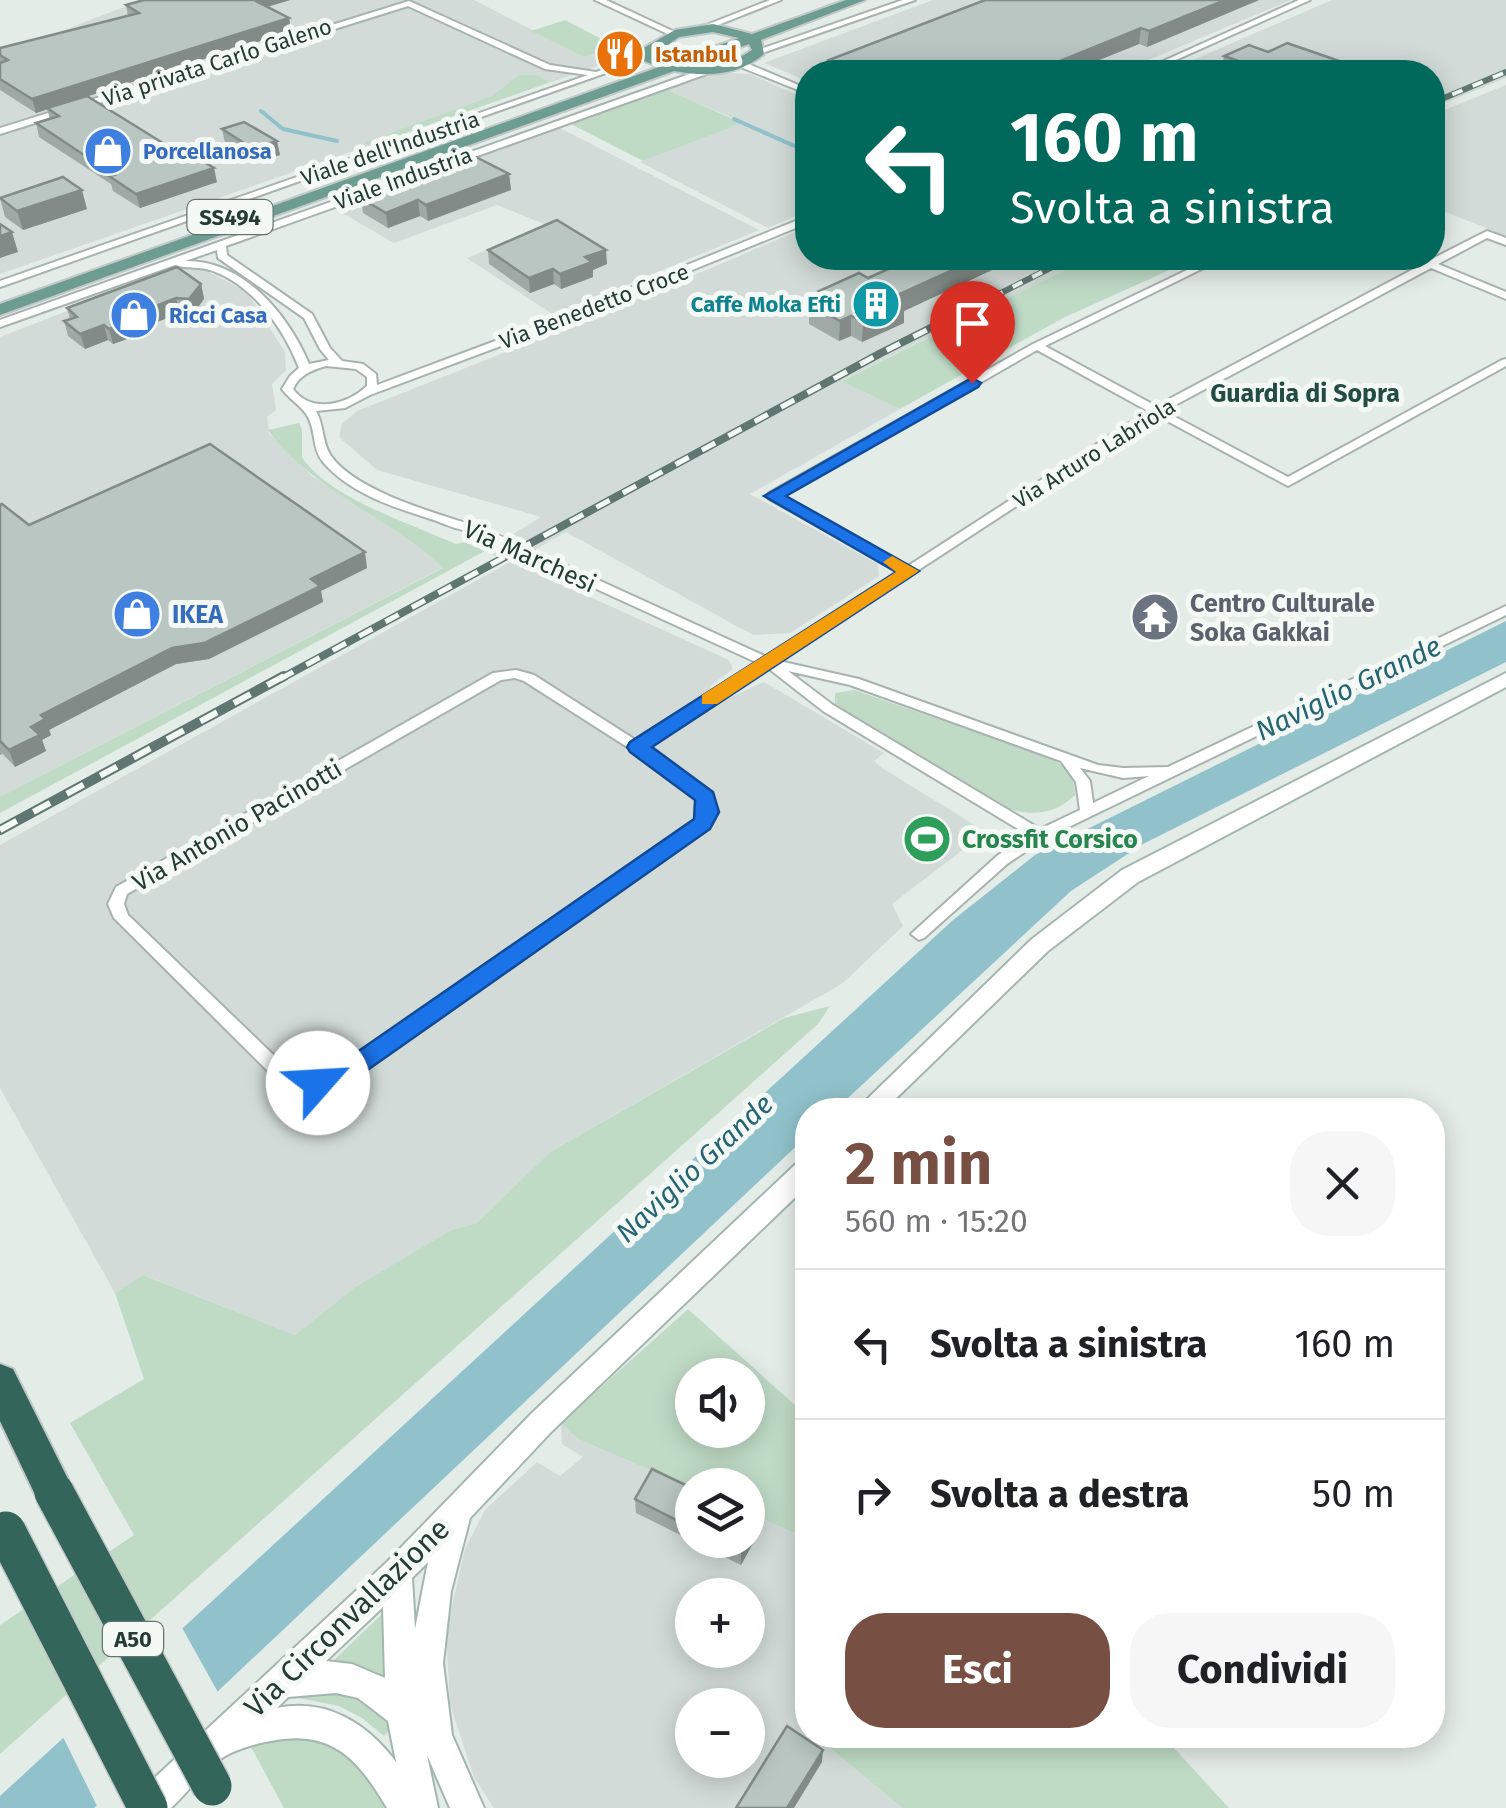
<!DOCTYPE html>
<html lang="it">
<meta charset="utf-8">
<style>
:root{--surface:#fff;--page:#f6f6f6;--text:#202124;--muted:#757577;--line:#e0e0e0;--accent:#784f43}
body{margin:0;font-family:"Fira Sans",sans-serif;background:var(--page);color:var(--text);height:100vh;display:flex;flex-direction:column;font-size:38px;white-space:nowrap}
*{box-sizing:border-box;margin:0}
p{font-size:32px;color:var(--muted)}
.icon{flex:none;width:55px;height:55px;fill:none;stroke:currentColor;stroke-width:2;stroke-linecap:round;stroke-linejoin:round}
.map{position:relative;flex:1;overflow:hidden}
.side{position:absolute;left:795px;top:1098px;width:650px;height:650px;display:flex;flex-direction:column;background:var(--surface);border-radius:40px;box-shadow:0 5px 25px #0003}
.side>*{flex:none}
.top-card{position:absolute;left:795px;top:60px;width:650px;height:210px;border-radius:40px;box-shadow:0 5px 25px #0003;background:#00695c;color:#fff;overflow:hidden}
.controls{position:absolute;left:675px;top:1358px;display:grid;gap:20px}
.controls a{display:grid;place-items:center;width:90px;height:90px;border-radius:50%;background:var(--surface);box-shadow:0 5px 25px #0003;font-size:50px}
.pin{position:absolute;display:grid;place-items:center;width:85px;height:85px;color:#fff;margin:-102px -42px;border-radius:50% 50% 50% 0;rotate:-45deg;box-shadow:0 0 10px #0007}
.pin .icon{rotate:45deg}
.me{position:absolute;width:110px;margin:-55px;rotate:64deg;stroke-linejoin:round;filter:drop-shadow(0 0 8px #0008)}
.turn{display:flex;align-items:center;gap:35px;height:210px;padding:0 50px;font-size:45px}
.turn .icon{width:130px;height:130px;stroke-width:2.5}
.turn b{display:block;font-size:70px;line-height:85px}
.round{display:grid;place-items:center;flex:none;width:105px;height:105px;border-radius:40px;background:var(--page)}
.head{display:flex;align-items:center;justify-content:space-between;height:170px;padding:0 50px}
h1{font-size:60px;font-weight:700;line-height:75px;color:var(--accent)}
.button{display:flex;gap:20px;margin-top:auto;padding:20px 50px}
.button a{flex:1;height:115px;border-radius:40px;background:var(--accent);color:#fff;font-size:40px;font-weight:700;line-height:115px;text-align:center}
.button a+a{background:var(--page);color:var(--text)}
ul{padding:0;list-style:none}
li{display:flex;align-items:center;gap:30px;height:150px;padding:0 50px;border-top:2px solid var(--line)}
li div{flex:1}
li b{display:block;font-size:38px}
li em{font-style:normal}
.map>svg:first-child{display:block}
.built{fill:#d2dbd7;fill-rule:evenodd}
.green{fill:#bfdbc6;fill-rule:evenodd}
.water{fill:#91c2cb}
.pier{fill:#e4ece8}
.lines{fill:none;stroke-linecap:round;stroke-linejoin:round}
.stream{stroke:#91c2cb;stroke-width:4}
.street-casing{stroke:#a7b3af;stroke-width:4}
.secondary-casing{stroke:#a3b6b0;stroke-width:4}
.primary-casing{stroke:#c2c8c7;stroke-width:4}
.highway-casing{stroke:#c2c8c7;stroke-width:4}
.street{fill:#fff;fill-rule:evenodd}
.secondary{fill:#fff;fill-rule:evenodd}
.primary{fill:#6d9d91;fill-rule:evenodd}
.highway{fill:#34655b;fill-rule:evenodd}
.rail-far2-casing{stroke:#607771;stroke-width:6}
.rail-far1-casing{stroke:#607771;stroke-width:8}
.rail-casing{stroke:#607771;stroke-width:10}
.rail-far2{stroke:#f4f9f6;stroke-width:4;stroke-dasharray:11;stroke-linecap:butt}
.rail-far1{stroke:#f4f9f6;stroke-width:5;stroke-dasharray:15;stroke-linecap:butt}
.rail{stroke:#f4f9f6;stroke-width:6;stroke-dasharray:19;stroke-linecap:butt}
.street-bridge-casing{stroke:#a7b3af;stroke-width:14;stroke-linecap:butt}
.highway-bridge-casing{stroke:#c2c8c7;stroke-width:42;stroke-linecap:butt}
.street-bridge{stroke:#fff;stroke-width:11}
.highway-bridge{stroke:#34655b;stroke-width:39}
.wall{fill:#9faaa6}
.shaded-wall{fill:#828b87}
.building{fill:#b9c6c1;stroke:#828b87;stroke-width:2.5}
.route{fill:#1a73e8;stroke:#114b97;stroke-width:2.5}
.slow{fill:#f59e0b}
.labels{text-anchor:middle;stroke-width:10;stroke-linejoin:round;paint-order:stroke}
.far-food-label{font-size:22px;font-weight:bold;fill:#c56008;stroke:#f4f9f6;text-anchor:start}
.far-street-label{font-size:22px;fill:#253b36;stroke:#f4f9f6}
.far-shop-label{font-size:22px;font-weight:bold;fill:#366cbe;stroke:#f4f9f6;text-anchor:start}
.shield{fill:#f4f9f6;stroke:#637470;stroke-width:2.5}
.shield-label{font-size:22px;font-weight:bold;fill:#253b36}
.far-culture-label{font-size:22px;font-weight:bold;fill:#0d838f;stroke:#f4f9f6;text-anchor:end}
.far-quarter-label{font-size:25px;font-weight:bold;fill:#234c42;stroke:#f4f9f6}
.street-label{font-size:25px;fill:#253b36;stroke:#f4f9f6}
.worship-label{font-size:25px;font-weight:bold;fill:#5b616d;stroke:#f4f9f6;text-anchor:start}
.shop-label{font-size:25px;font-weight:bold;fill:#366cbe;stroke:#f4f9f6;text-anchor:start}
.leisure-label{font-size:25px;font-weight:bold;fill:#27864d;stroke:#f4f9f6;text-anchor:start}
.water-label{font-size:28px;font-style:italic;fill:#256472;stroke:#f4f9f6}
.near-street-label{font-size:30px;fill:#253b36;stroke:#f4f9f6}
</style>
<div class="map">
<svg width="1506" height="1808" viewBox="0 0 1506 1808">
<rect width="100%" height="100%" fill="#e4ece8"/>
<g class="built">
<polygon points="142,0 474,0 585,57 617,47 632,54 0,274 0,55"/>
<polygon points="933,0 1291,0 1120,72 808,72 807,81 764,63"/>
<polygon points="1332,0 1506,0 1506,78 1433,108 1432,72 1165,72"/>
<polygon points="730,73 750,74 807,99 807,211 768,228 640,162 742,122 666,90 703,76"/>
<polygon points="1506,85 1506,236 1433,207 1432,115"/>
<polygon points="556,126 759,230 554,315 467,258 549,226 497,205 394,243 332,207"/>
<polygon points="807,227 808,258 1089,258 843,380 900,409 750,494 878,564 879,576 790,633 753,635 566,532 513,562 729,660 733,669 709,687 729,698 764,682 884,753 874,761 882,768 986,832 892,904 903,926 843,983 550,1152 477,1223 451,1230 355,1287 295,1335 144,1275 115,1293 0,1088 0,845 510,562 485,551 541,517 377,470 339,437 342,424 357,411 615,309"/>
<polygon points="183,266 198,266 247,292 285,352 286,370 272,384 276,410 267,417 269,433 312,476 383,520 444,567 0,797 0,337"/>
<path d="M561,1423L578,1439L692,1488V1540H748V1512L807,1539L808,1735H832L826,1745L902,1808H494L474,1777L450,1704L446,1632L465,1549L485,1510L537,1462L560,1476L583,1457L562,1444ZM692,1595H748V1650H692ZM692,1705H748V1760H692Z"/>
</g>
<g class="green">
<polygon points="565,20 617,47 585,57 531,31"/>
<polygon points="519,75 538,75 549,82 370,146 364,143 492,96"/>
<polygon points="665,89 742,123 643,161 567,122"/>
<polygon points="1089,258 1196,258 1063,318 900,409 842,381"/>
<path d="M299,423L302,429V457C328,498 412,524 456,544L466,542L485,551L0,813V797L443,568C390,517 311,490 268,430Z"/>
<path d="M854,690L1053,759C1068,769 1074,777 1075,795C1056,814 1033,816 1008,809L835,705V693Z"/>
<polygon points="830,1006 818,1024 0,1754 0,1625 134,1535 70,1423 144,1379 115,1293 143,1275 295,1335 355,1287 451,1230 477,1223 550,1152 784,1018"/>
<path d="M688,1309L807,1416V1539L748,1512V1485H692V1488L578,1439L561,1423ZM692,1375H748V1430H692Z"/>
<polygon points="381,1615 387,1616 387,1675 383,1680 333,1667 332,1662"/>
<polygon points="343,1692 370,1703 388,1720 388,1732 384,1736 362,1718 339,1706 293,1697 295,1694"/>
<path d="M276,1735C352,1744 346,1746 388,1808H284L251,1747Z"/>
<polygon points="832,1735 1162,1735 1229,1808 902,1808 825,1744"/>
</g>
<polygon class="water" points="1506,621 1506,662 1143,844 1071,891 835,1110 808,1110 807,1136 94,1808 0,1808 0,1796 953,920 1035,855"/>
<polygon class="pier" points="180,1624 220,1696 98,1808 61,1733"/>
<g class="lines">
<g class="stream">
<polyline points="261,111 283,129 337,141"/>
<polyline points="734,119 808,152"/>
</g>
<g class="street-casing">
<g id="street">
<polygon points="595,0 606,0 679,34 672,36"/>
<polygon points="770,0 781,0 703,31 696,29"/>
<polygon points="903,0 915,0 762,53 755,51"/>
<polygon points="1299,0 1310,0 1149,72 1139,72"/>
<polygon points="409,1 550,65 596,72 644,55 651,57 0,287 0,281 588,75 545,69 408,6 0,134 0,128"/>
<polygon points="741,61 808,89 808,94 738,66 737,64"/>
<path d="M709,67L713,70L712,72L226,246L227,255L312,314L330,348L342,361L363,364L376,374L377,385L546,322L808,216V223L554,326L370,395L345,408L316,411C324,425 322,443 331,456C356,491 432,512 472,525V531C460,531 447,525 434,520C396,508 350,494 323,462C312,448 316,432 308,417C302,406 290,400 282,389L290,376L299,368C284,329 255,287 213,271C200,266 187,269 175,265L0,327V320ZM217,250L218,258L304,318L320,349L329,360L309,364C288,315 244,260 185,261ZM326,366L356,369L367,377V386C347,405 311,414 293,389C299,375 312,370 326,366Z"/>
<path d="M1487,231L1506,238V245L1487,238L1438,264L1506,292V299L1431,268L1164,411L1288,477L1502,360L1506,359V366L1288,486L1156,415L779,661L859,679L1098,765L1123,768L1168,767L1506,606V615L1044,839L1007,864L924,938L919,940L911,934L997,856L1028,835L823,711L768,668L647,747L710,794L715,812L708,826L349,1080L318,1089L279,1082L114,918L108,904L116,887L493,673L516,670L534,675L637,741L758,663L555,570V564H563L767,657L900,571L769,499V493L1033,344L1212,258H1224L1045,346L1156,406L1423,264L1411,258L1430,260ZM1037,350L1148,411L908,566L782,496ZM788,671L850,685L1061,761L1076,782L1080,810L1040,829L833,705ZM515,678L524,681L632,750L698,799L701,812L697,820L337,1070L318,1077L290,1071L128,915L124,904L127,894L501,680ZM1080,768L1123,778L1149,776L1093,803L1090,781Z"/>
</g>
</g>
<g class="secondary-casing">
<g id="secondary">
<polygon points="1506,673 1506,687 1138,882 1048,951 884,1110 856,1110 1032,939 1122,870"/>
<path d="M808,1158V1185L551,1432L470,1518L451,1591L443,1663L452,1735L484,1808H450L427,1755L438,1808H387C358,1759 332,1729 271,1741C258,1743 238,1749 227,1755C207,1766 188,1792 171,1808H130L135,1796L386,1563L531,1414L799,1161ZM428,1562L415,1629L412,1578ZM383,1607L385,1678L352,1664L326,1661ZM336,1693L358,1698L388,1721L396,1762C367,1723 326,1698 277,1708L288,1697Z"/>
</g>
</g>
<g class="primary-casing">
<path id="primary" d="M846,0H865L761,40L764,54C738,76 706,77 674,71L0,315V304L659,67L642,60V49L675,30L713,24L752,34ZM713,32L739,38L672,62L654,55L679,37ZM749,44L752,50L731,63L690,66Z"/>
</g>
<g class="highway-casing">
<polygon id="highway" points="0,1364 13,1369 68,1479 74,1492 68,1505 54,1510 40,1505 0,1421"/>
</g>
<use href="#street" class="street"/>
<use href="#secondary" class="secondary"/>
<use href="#primary" class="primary"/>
<use href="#highway" class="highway"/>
<g class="rail-far2-casing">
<g id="rail-far2">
<polyline points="1432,103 1506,72"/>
<polyline points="993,297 1070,258"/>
</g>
</g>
<g class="rail-far1-casing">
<polyline id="rail-far1" points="280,679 881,353 998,294"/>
</g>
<g class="rail-casing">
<polyline id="rail" points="0,830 284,676"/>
</g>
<use href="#rail-far2" class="rail-far2"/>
<use href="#rail-far1" class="rail-far1"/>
<use href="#rail" class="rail"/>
<g class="street-bridge-casing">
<polyline id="street-bridge" points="468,528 559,567"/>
</g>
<g class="highway-bridge-casing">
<g id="highway-bridge">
<polyline points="54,1492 212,1786"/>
<polyline points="6,1531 148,1808"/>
</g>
</g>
<use href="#street-bridge" class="street-bridge"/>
<use href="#highway-bridge" class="highway-bridge"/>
</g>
<g class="wall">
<polygon points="144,0 290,0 267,7 289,18 291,31 87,96 217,182 140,208 113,191 111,184 39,137 36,123 50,119 47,109 36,113 0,90 0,48 128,16 126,5"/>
<polygon points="985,0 1259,0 1147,47 1139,44 1069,72 829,72 829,60"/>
<polygon points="1268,52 1371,72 1230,72 1222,69 1224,56"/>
<polygon points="222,129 280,155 255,162 225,143"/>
<polygon points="509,174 511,190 428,221 420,216 388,228 363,213 361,198"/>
<polygon points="0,198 87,209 23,230 5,217"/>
<polygon points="488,250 607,264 593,270 593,277 561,289 554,284 530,293 489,264"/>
<polygon points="913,258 993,258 992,270 904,311 904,323 862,342 851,336 839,341 809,324 809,304 819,300 819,291 868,278"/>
<polygon points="201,284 204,299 193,314 180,313 129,333 127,339 113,344 108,340 85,349 68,336 64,321 70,319 67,308"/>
<polygon points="0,505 29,525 367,568 321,591 323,602 209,659 176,664 49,730 51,735 42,740 46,751 15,767 3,754 0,755"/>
<polygon points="692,1488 692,1540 748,1540 758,1520 758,1534 741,1565 636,1513 635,1499"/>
</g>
<g class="shaded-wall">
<polygon points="251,0 290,0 253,11"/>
<polygon points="1225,0 1259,0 1147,47 1149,31"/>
<polygon points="289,18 291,31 36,113 32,99"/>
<polygon points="1141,28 1139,44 1069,72 1033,72"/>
<polygon points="277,141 280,155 255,162 252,148"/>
<polygon points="214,168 217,182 140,208 136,194"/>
<polygon points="509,174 511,190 428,221 426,205"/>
<polygon points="82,190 87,209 23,230 17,211"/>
<polygon points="418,200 420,216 388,228 386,213"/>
<polygon points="12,232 18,252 0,258 0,236"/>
<polygon points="606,250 607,264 593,270 593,277 561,289 560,274 585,257"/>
<polygon points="979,258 993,258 992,270 904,311 904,323 862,342 863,322 893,297"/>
<polygon points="553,269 554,284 530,293 529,278"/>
<polygon points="201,284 204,299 193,314 189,299"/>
<polygon points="176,298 180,313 129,333 127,339 113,344 109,329 125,318"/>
<polygon points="851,316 851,336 839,341 840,321"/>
<polygon points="104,325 108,340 85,349 80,334"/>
<polygon points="365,552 367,568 321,591 323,602 209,659 176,664 49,730 51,735 42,740 46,751 15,767 9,750 41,715"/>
<polygon points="758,1520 758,1534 741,1565 741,1552"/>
<polygon points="823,1750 822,1762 794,1808 787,1808"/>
</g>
<g class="building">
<polygon points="144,0 254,0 289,18 32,99 0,79 0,63 8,60 0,55 0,48 139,13 126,5"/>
<polygon points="985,0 1225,0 1149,31 1141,28 1033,72 859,72 829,60"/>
<polygon points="1287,43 1371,72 1270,72 1224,56 1249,45 1268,52"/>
<polygon points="87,96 179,153 186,151 214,168 136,194 109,176 114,175 36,123 59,116 47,108"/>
<polygon points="244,122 277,141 252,148 222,129"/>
<polygon points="476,157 509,174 426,205 418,200 386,213 361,198"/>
<polygon points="63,177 82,190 17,211 0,198"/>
<polygon points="557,220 606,250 585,257 592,262 560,274 553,269 529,278 488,250"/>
<polygon points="0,224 12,232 0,236"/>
<polygon points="913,258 979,258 893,297 905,303 863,322 851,316 840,321 809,304 828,296 819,291 859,273 868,278"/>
<polygon points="177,267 201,284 189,299 176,298 125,318 123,324 109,329 104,325 80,334 64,321 77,317 67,308"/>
<polygon points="210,444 365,552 311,579 320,586 288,602 204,643 172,648 41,715 45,719 31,727 40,735 9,750 0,741 0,505 2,504 29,525"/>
<polygon points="652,1469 692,1488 692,1528 635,1499"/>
<polygon points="748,1515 758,1520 748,1540"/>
<polygon points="718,1540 747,1540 741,1552"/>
<polygon points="787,1726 823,1750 787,1808 736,1808"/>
</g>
<polygon class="route" points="972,378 981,383 978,387 786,496 919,571 652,747 713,792 719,812 710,829 352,1081 318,1093 309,1090 305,1083 309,1076 334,1068 694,819 695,800 630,752 627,747 630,742 896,572 764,496"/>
<polygon class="slow" points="892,556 919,571 717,704 702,704 702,695 896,572 883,562"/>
<defs>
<g id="restaurant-disc" transform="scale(2.5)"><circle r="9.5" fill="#e8710a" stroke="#f4f9f6"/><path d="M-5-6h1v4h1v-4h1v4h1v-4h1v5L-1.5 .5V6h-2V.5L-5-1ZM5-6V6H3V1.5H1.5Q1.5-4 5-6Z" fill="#fff"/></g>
<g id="shop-disc" transform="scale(2.5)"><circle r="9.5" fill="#3f7fe0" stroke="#f4f9f6"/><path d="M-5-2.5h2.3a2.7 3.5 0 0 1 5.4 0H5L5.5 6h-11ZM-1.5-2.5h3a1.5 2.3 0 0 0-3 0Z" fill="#fff"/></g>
<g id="building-disc" transform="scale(2.5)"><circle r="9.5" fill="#0f9aa8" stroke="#f4f9f6"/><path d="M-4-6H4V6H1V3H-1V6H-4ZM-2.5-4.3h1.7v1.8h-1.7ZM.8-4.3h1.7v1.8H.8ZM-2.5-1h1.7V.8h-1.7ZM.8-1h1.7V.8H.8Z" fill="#fff"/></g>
<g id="temple-disc" transform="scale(2.5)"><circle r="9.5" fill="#6b7280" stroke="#f4f9f6"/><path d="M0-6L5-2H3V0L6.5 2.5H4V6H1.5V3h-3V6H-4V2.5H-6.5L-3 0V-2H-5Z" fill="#fff"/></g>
<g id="stadium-disc" transform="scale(2.5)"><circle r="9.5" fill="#2e9e5b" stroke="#f4f9f6"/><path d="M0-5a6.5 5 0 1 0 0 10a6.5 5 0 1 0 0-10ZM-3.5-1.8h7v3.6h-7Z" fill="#fff"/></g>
</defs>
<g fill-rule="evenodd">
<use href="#restaurant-disc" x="620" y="54"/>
<use href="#shop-disc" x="108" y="151"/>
<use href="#building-disc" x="876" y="304"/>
<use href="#shop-disc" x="134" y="315"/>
<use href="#shop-disc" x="137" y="614"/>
<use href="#temple-disc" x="1155" y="617"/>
<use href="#stadium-disc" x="927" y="839"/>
</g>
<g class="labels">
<g class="far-food-label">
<text x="655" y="62">Istanbul</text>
</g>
<g class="far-street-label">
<text transform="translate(217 62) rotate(-18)" y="8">Via privata Carlo Galeno</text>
<text transform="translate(390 148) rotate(-19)" y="8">Viale dell'Industria</text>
<text transform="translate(403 178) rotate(-20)" y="8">Viale Industria</text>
<text transform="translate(594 306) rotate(-21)" y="8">Via Benedetto Croce</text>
<text transform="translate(1094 453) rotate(-32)" y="8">Via Arturo Labriola</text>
</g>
<g class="far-shop-label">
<text x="143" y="159">Porcellanosa</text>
<text x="169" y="323">Ricci Casa</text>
</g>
<g class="shield">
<rect x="187.5" y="200" width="85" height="34" rx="8"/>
<rect x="103" y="1622" width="60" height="34" rx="8"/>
</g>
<g class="shield-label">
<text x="230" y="225">SS494</text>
<text x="133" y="1647">A50</text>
</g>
<g class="far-culture-label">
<text x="841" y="312">Caffe Moka Efti</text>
</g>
<g class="far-quarter-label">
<text x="1305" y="402">Guardia di Sopra</text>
</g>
<g class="street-label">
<text transform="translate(530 556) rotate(24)" y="9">Via Marchesi</text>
<text transform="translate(237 825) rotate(-30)" y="9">Via Antonio Pacinotti</text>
</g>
<g class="worship-label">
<text x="1190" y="612">Centro Culturale<tspan x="1190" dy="29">Soka Gakkai</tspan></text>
</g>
<g class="shop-label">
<text x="172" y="623">IKEA</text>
</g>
<g class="leisure-label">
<text x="962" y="848">Crossfit Corsico</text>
</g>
<g class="water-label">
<text transform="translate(1348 688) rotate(-26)" y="10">Naviglio Grande</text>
<text transform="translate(694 1168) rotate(-43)" y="10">Naviglio Grande</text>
</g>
<g class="near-street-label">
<text transform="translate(347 1618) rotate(-44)" y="10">Via Circonvallazione</text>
</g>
</g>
</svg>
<div class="controls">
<a><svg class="icon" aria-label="sound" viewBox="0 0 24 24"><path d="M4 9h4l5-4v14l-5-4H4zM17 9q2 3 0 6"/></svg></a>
<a><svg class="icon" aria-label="layers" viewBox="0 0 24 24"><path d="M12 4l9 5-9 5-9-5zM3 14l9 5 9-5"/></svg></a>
<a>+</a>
<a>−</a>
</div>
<div class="pin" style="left:972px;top:383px;background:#d93025"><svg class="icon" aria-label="arrive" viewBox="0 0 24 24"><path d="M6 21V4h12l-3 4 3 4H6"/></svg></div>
<svg class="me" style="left:318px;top:1083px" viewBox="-20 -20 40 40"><circle r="19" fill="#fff"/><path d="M0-13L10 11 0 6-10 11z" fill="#1a73e8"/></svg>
<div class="top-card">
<div class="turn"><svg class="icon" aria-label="left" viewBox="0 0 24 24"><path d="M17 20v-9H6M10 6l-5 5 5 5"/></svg><div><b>160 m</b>Svolta a sinistra</div></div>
</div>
<section class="side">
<div class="head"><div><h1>2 min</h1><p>560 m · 15:20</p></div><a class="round"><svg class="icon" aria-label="close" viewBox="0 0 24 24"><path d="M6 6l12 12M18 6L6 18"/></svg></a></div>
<ul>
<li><svg class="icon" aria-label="left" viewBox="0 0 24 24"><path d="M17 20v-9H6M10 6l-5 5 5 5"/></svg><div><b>Svolta a sinistra</b></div><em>160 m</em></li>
<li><svg class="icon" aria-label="right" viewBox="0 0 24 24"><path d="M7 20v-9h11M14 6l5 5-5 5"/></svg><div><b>Svolta a destra</b></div><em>50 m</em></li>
</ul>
<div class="button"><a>Esci</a><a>Condividi</a></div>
</section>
</div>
